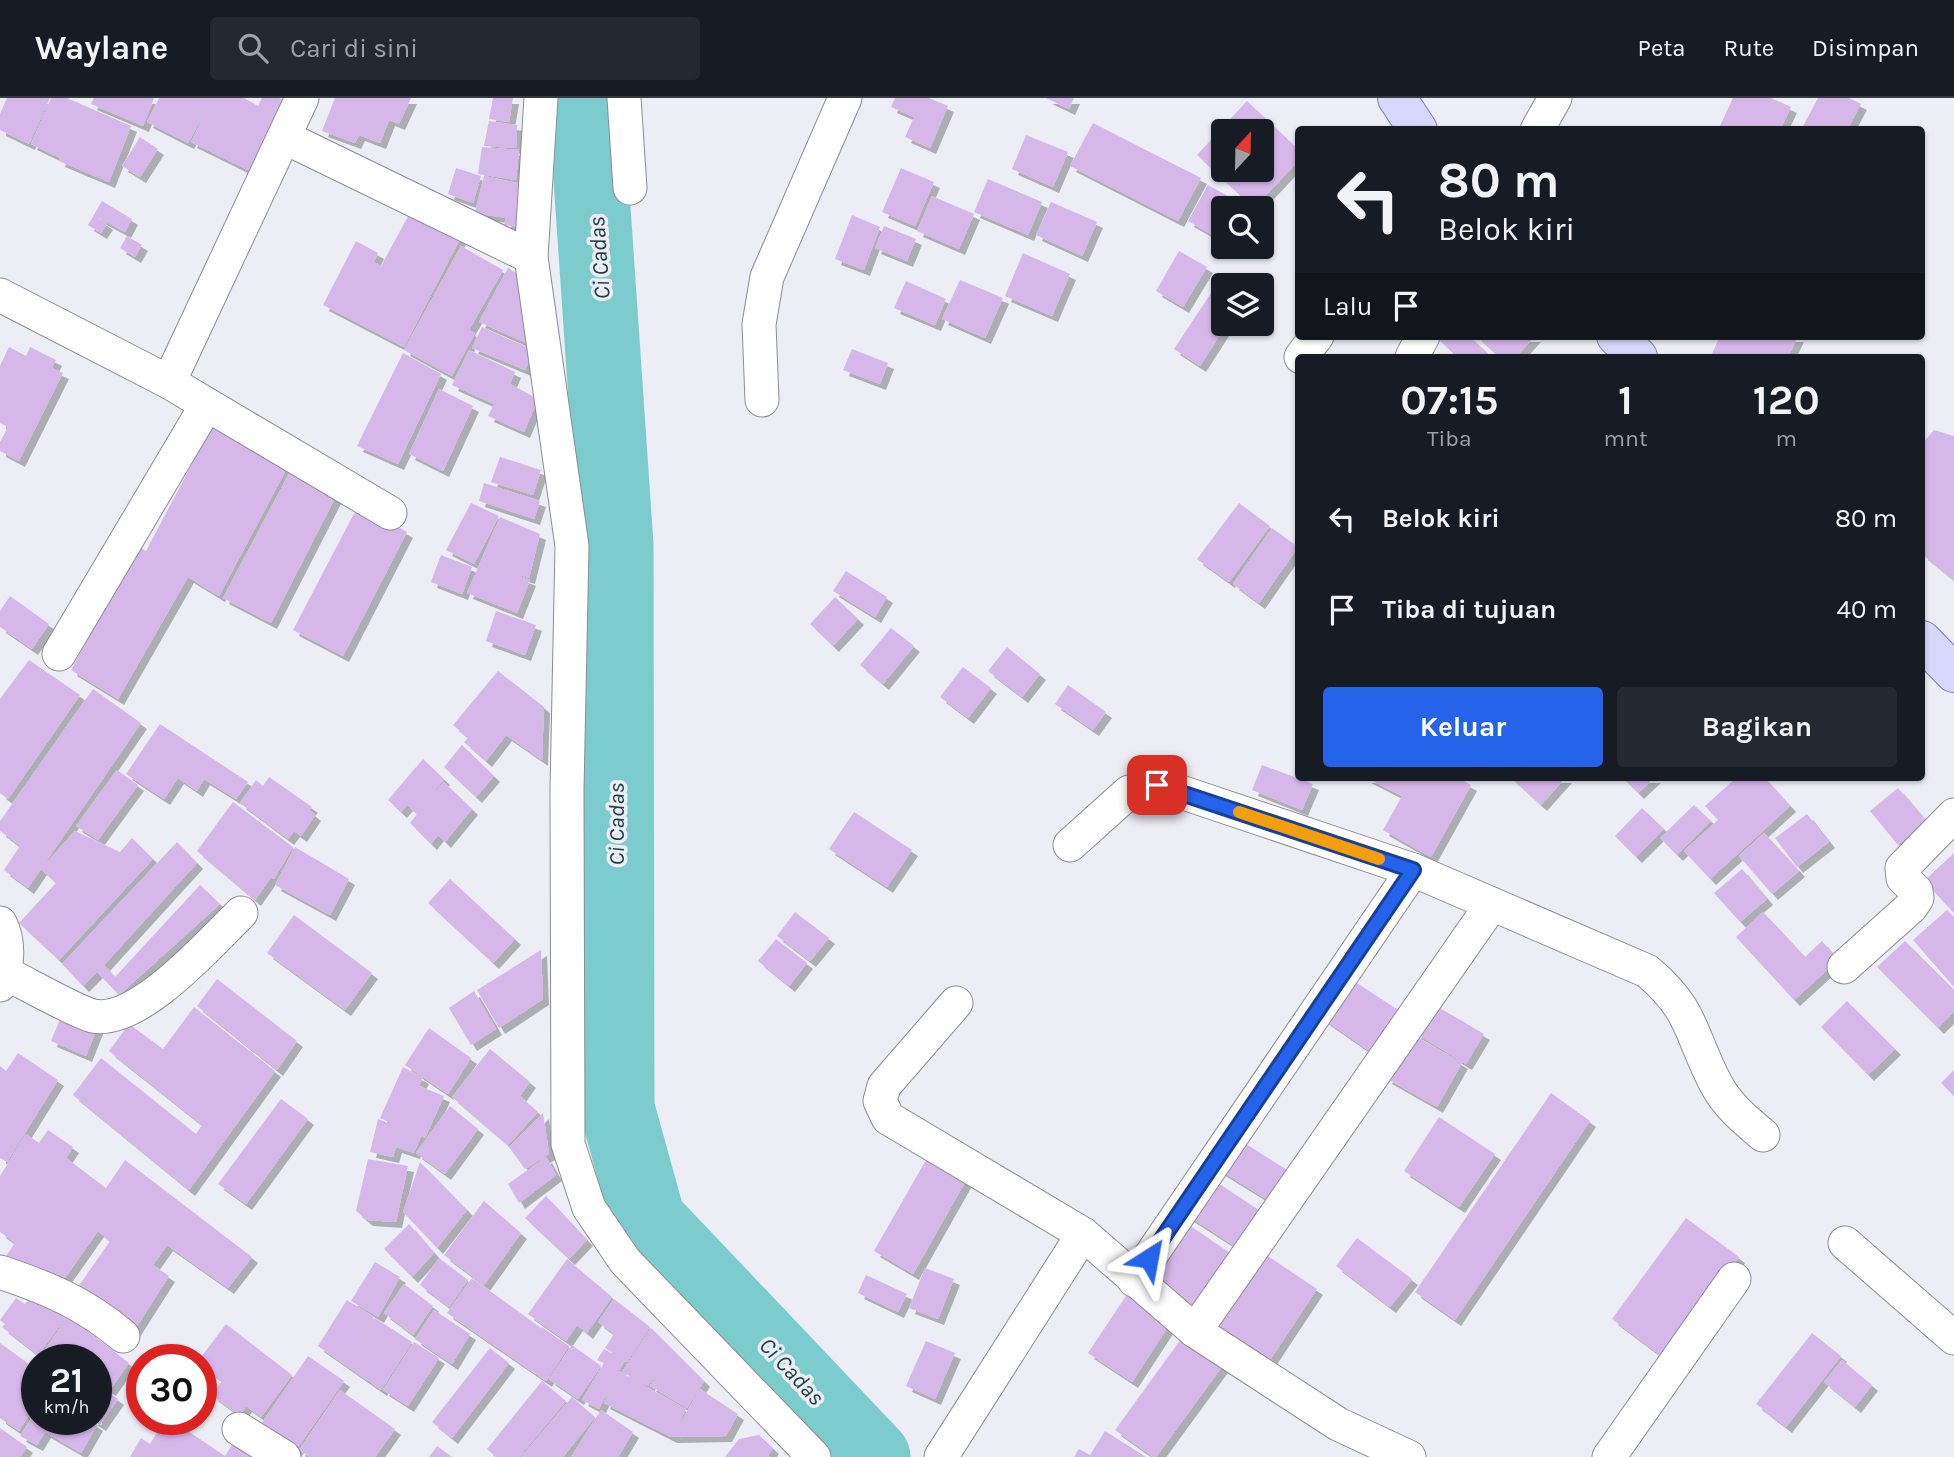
<!DOCTYPE html>
<html lang="id">
<style>
:root{--surface:#171b24;--page:#242831;--text:#f1f3f6;--muted:#9ea1a6;--line:#363941;--accent:#2563eb}
body{margin:0;font-family:Karla,sans-serif;background:var(--page);color:var(--text);height:100vh;display:flex;flex-direction:column;font-size:26px;white-space:nowrap}
*{box-sizing:border-box;margin:0}
p{font-size:23px;color:var(--muted)}
.icon{flex:none;width:38px;height:38px;fill:none;stroke:currentColor;stroke-width:2;stroke-linecap:round;stroke-linejoin:round}
.map{position:relative;flex:1;overflow:hidden}
.sheet{position:absolute;left:1295px;top:256px;width:630px;height:427px;display:flex;flex-direction:column;background:var(--surface);border-radius:7px;box-shadow:0 2px 5px #0004}
.sheet>*{flex:none}
.hud{position:absolute;left:1295px;top:28px;width:630px;height:214px;border-radius:7px;box-shadow:0 2px 5px #0004;background:#171b24;color:var(--text);overflow:hidden}
.needle{width:46px;rotate:22deg}
.buttons{position:absolute;left:1211px;top:21px;display:grid;gap:14px}
.buttons a{display:grid;place-items:center;width:63px;height:63px;border-radius:7px;background:var(--surface);box-shadow:0 2px 5px #0004;font-size:35px}
.speed{position:absolute;left:21px;top:1246px;display:flex;gap:14px;font-size:35px;font-weight:700;text-align:center}
.speed>*{display:grid;place-content:center;width:91px;height:91px;border-radius:50%;background:var(--surface);box-shadow:0 2px 5px #0004;line-height:1}
.speed small{font-size:18px;font-weight:400}
.speed .limit{border:10px solid #d22;background:#fff;color:#111}
.pin{position:absolute;display:grid;place-items:center;width:60px;height:60px;color:#fff;margin:-30px;border-radius:14px;box-shadow:0 4px 10px #0006}
.me{position:absolute;width:77px;margin:-38px;rotate:34deg;stroke-linejoin:round;filter:drop-shadow(0 0 5px #0008)}
.turn{display:flex;align-items:center;gap:24px;height:147px;padding:0 28px;font-size:32px}
.turn .icon{width:91px;height:91px;stroke-width:2.5}
.turn b{display:block;font-size:49px;line-height:60px}
.then{display:flex;align-items:center;height:66px;padding:0 28px;background:#0003;gap:14px;font-size:26px}
.eta{display:flex;justify-content:space-evenly;align-items:center;height:119px;text-align:center}
.eta b{font-size:42px;font-weight:700;line-height:49px}
.action{display:flex;gap:14px;margin-top:auto;padding:14px 28px}
.action a{flex:1;height:80px;border-radius:7px;background:var(--accent);color:#fff;font-size:28px;font-weight:700;line-height:80px;text-align:center}
.action a+a{background:var(--page);color:var(--text)}
ul{padding:0;list-style:none}
li{display:flex;align-items:center;gap:21px;height:91px;padding:0 28px}
li div{flex:1}
li b{display:block;font-size:26px}
li em{font-style:normal}
header{display:flex;align-items:center;gap:42px;box-sizing:border-box;height:98px;padding:0 35px;background:var(--surface);border-bottom:2px solid var(--line)}
header strong{font-size:33px}
nav{display:flex;gap:38px;margin-inline-start:auto;font-size:24px}
.search{width:490px;height:63px;background:var(--page);display:flex;align-items:center;gap:18px;box-sizing:border-box;padding:0 24px;border-radius:7px;color:var(--muted);font-size:26px}
.map>svg:first-child{display:block}
.lines{fill:none;stroke-linecap:round;stroke-linejoin:round}
.river{stroke:#7ccbcd;stroke-width:75}
.building{fill:#d6b7ea;fill-rule:evenodd;filter:url(#shadow)}
.street-casing{stroke:#8c8d94;stroke-width:35}
.primary-casing{stroke:#7f80ab;stroke-width:40}
.street{stroke:#fff;stroke-width:33}
.primary{stroke:#d7d7fe;stroke-width:38}
.route-casing{stroke:#184099;stroke-width:18}
.route{stroke:#2563eb;stroke-width:12}
.slow{stroke:#f59e0b;stroke-width:12}
.labels{text-anchor:middle;stroke-width:7;stroke-linejoin:round;paint-order:stroke}
.water-label{font-size:23px;font-style:italic;fill:#193f40;stroke:#ecedf5}
</style>
<header>
<strong>Waylane</strong>
<div class="search"><svg class="icon" aria-label="search" viewBox="0 0 24 24"><circle cx="10" cy="10" r="6"/><path d="M15 15l6 6"/></svg>Cari di sini</div>
<nav><a>Peta</a><a>Rute</a><a>Disimpan</a></nav>
</header>
<div class="map">
<svg width="1954" height="1359" viewBox="0 0 1954 1359">
<defs>
<filter id="shadow"><feDropShadow dx="6" dy="6" stdDeviation="0" flood-color="#0004"/></filter>
</defs>
<rect width="100%" height="100%" fill="#ecedf5"/>
<g class="lines">
<polyline class="river" points="589,0 588,37 616,447 617,1010 648,1122 873,1359"/>
</g>
<g class="building">
<polygon points="7,0 50,0 29,46 0,32 0,16"/>
<polygon points="51,0 67,0 131,28 109,84 59,63 60,60 31,46"/>
<polygon points="94,0 154,0 143,28 91,6"/>
<polygon points="159,0 244,0 258,8 262,0 279,0 288,5 252,74 191,44 211,4 188,45 147,24"/>
<polygon points="335,0 411,0 399,26 389,22 380,45 359,37 355,45 322,33"/>
<polygon points="493,0 513,0 509,24 489,21"/>
<polygon points="895,0 929,0 948,8 930,50 905,39 914,19 891,9"/>
<polygon points="1046,0 1074,0 1069,11"/>
<polygon points="1733,0 1771,0 1791,9 1780,32 1718,32"/>
<polygon points="1818,0 1849,0 1861,6 1847,32 1801,32"/>
<path d="M1247,3L1298,51V63L1254,110L1197,57ZM1223,33H1262V72H1223Z"/>
<polygon points="489,23 517,27 516,50 484,48"/>
<polygon points="1093,25 1201,80 1178,123 1070,68"/>
<polygon points="1026,37 1068,54 1053,89 1012,71"/>
<polygon points="140,39 158,51 140,79 122,68"/>
<polygon points="482,49 519,52 516,82 478,76"/>
<polygon points="456,70 481,78 473,105 448,96"/>
<polygon points="901,70 934,84 915,128 882,114"/>
<polygon points="484,78 527,87 521,129 504,127 506,120 475,115"/>
<polygon points="988,81 1042,104 1028,137 974,114"/>
<polygon points="1208,87 1249,110 1223,110 1223,143 1188,123"/>
<polygon points="932,98 974,116 959,151 917,133"/>
<polygon points="102,103 132,121 125,134 97,119 107,126 101,135 88,127"/>
<polygon points="1051,104 1097,124 1082,158 1036,137"/>
<polygon points="412,111 462,137 404,249 323,207 356,143 378,155 374,164 381,168"/>
<polygon points="852,117 880,129 864,172 835,161"/>
<polygon points="884,128 916,141 907,163 875,150"/>
<polygon points="127,138 142,147 135,159 120,150"/>
<polygon points="461,148 503,172 469,232 475,235 452,278 404,252"/>
<polygon points="1179,153 1207,169 1183,209 1156,193"/>
<polygon points="1023,155 1070,176 1052,218 1005,198"/>
<polygon points="508,170 531,184 531,247 479,224"/>
<polygon points="960,182 1003,200 985,240 942,221"/>
<polygon points="906,183 946,201 935,227 894,210"/>
<polygon points="1219,183 1226,187 1223,187 1223,226 1227,226 1200,268 1174,251"/>
<polygon points="482,229 534,252 525,272 472,250"/>
<polygon points="1440,238 1469,238 1492,259 1458,259 1438,241"/>
<polygon points="1476,238 1535,238 1516,259 1500,259"/>
<polygon points="1720,238 1798,238 1788,259 1714,259 1711,258"/>
<polygon points="9,249 26,258 30,249 56,262 52,270 63,275 19,363 0,353 0,344 8,329 0,325 0,268"/>
<polygon points="852,251 888,265 880,286 843,272"/>
<polygon points="469,252 515,274 510,286 538,301 524,334 488,318 494,306 452,287"/>
<polygon points="403,255 441,276 398,366 357,348"/>
<polygon points="439,291 473,308 443,373 409,356"/>
<polygon points="212,328 287,370 219,498 188,479 118,601 71,572 138,448 146,453"/>
<polygon points="1934,332 1954,338 1954,482 1922,456 1922,346"/>
<polygon points="500,359 541,372 533,397 491,384"/>
<polygon points="291,372 336,398 271,525 223,500"/>
<polygon points="484,385 540,403 534,421 479,403"/>
<polygon points="471,405 499,418 474,466 446,452"/>
<polygon points="1239,405 1270,428 1229,484 1197,461"/>
<polygon points="359,406 407,434 343,558 293,532"/>
<polygon points="500,419 540,436 529,480 499,470 530,482 517,515 467,495"/>
<polygon points="1272,430 1298,449 1259,505 1233,486"/>
<polygon points="441,457 472,469 462,496 431,484"/>
<polygon points="846,473 887,499 875,519 833,493"/>
<polygon points="10,498 49,526 32,551 0,529 0,513"/>
<polygon points="835,499 858,521 833,548 810,526"/>
<polygon points="496,513 536,527 525,557 486,543"/>
<polygon points="891,530 914,548 883,586 860,567"/>
<polygon points="1007,549 1040,576 1022,599 988,573"/>
<polygon points="29,562 80,597 8,701 0,695 0,601"/>
<polygon points="963,569 991,590 968,620 940,599"/>
<polygon points="498,573 544,609 542,662 506,637 486,663 464,644 468,640 453,627"/>
<polygon points="1068,587 1106,614 1093,632 1055,606"/>
<polygon points="93,591 141,625 28,790 4,772 20,748 0,733 0,723"/>
<polygon points="160,626 248,684 236,701 204,681 197,693 178,680 164,701 126,676"/>
<polygon points="462,647 494,678 476,699 444,669"/>
<polygon points="423,661 444,681 423,708 444,684 472,711 445,744 438,737 431,746 410,725 417,716 407,707 401,714 388,702"/>
<polygon points="1262,667 1313,686 1302,712 1252,692"/>
<polygon points="117,672 138,687 98,742 76,728"/>
<polygon points="269,679 312,709 309,712 315,717 301,738 294,733 288,741 240,705 256,682 263,688"/>
<polygon points="1365,679 1456,679 1471,687 1431,759 1383,732 1402,698"/>
<polygon points="1510,679 1566,679 1541,707"/>
<polygon points="1622,679 1655,679 1638,695"/>
<polygon points="1737,679 1764,679 1790,708 1710,781 1684,753 1718,722 1705,708"/>
<polygon points="1898,690 1926,723 1898,747 1870,713"/>
<polygon points="233,704 293,749 274,781 271,779 255,802 197,753"/>
<polygon points="1694,707 1711,723 1677,757 1660,740"/>
<polygon points="1642,710 1664,731 1636,759 1615,738"/>
<polygon points="854,714 912,752 887,789 829,751"/>
<polygon points="1807,716 1829,744 1797,769 1775,740"/>
<polygon points="75,733 120,754 132,740 153,761 59,862 19,825 56,785 41,771"/>
<polygon points="1764,735 1799,773 1772,796 1739,758"/>
<polygon points="177,744 197,765 104,867 115,879 200,787 220,806 119,897 97,874 83,888 62,866"/>
<polygon points="295,749 349,781 330,817 275,787"/>
<polygon points="1954,755 1954,815 1924,783"/>
<polygon points="1742,771 1767,801 1740,824 1714,795"/>
<polygon points="450,781 515,841 493,865 428,805"/>
<polygon points="1947,812 1954,819 1954,889 1913,842"/>
<polygon points="795,814 829,840 810,863 777,838"/>
<polygon points="1763,814 1805,859 1822,843 1838,862 1794,902 1736,839"/>
<polygon points="294,817 372,875 345,912 267,855"/>
<polygon points="776,841 807,865 789,888 758,863"/>
<polygon points="1905,843 1954,892 1954,914 1938,930 1877,869"/>
<polygon points="541,852 543,901 499,930 477,892"/>
<polygon points="1346,878 1409,919 1381,961 1319,918"/>
<polygon points="217,881 297,943 277,972 197,908"/>
<polygon points="474,893 496,931 471,947 449,910"/>
<polygon points="1847,903 1895,951 1868,977 1821,929"/>
<polygon points="1433,906 1484,936 1466,966 1415,935"/>
<polygon points="194,909 275,973 189,1092 73,997 101,960 196,1036 202,1027 109,953 129,926 163,951"/>
<polygon points="63,914 98,928 86,958 51,943"/>
<polygon points="429,930 471,960 448,996 405,967"/>
<polygon points="1412,936 1462,965 1437,1009 1386,980"/>
<polygon points="490,951 530,984 520,998 538,1014 508,1047 452,999"/>
<polygon points="18,955 58,982 7,1064 0,1060 0,968 6,973"/>
<polygon points="403,969 423,980 419,988 444,998 425,1040 421,1038 414,1055 396,1049 393,1059 370,1054 378,1021 411,1034 380,1020"/>
<polygon points="1954,972 1954,998 1941,985"/>
<polygon points="1551,995 1590,1023 1455,1222 1415,1194"/>
<polygon points="281,1001 308,1021 246,1106 218,1086"/>
<polygon points="450,1008 478,1031 445,1076 416,1055"/>
<polygon points="543,1015 549,1056 525,1071 509,1049"/>
<polygon points="1439,1019 1495,1056 1459,1109 1404,1073"/>
<polygon points="48,1032 73,1049 66,1060 106,1090 125,1062 252,1159 228,1190 167,1147 153,1167 169,1178 134,1233 76,1192 110,1143 98,1133 58,1190 37,1182 6,1158 15,1145 0,1134 0,1078 26,1036 39,1045"/>
<polygon points="1238,1041 1295,1077 1276,1107 1218,1071"/>
<polygon points="930,1055 969,1077 913,1176 874,1153"/>
<polygon points="546,1059 556,1077 519,1105 508,1086"/>
<polygon points="368,1061 408,1068 396,1124 367,1122 356,1113"/>
<polygon points="420,1064 467,1112 437,1150 403,1114"/>
<polygon points="1209,1079 1268,1118 1244,1154 1185,1116"/>
<polygon points="546,1098 587,1142 569,1161 525,1120"/>
<polygon points="484,1103 521,1135 484,1187 444,1157"/>
<polygon points="1686,1120 1739,1159 1664,1260 1612,1221"/>
<polygon points="1183,1123 1236,1159 1201,1212 1151,1180"/>
<polygon points="409,1126 434,1155 412,1179 384,1151"/>
<polygon points="1357,1140 1412,1181 1390,1209 1336,1168"/>
<polygon points="1259,1152 1317,1191 1266,1268 1208,1229"/>
<polygon points="439,1160 468,1182 449,1209 420,1187"/>
<polygon points="567,1161 612,1199 587,1235 577,1227 566,1243 528,1216"/>
<polygon points="375,1164 400,1179 378,1219 351,1203"/>
<polygon points="925,1170 954,1181 938,1221 909,1210"/>
<polygon points="866,1177 907,1196 898,1214 858,1195"/>
<polygon points="472,1180 541,1230 527,1250 542,1229 569,1248 546,1283 447,1215"/>
<polygon points="404,1186 433,1208 413,1237 384,1215"/>
<polygon points="1128,1195 1171,1224 1132,1284 1088,1255"/>
<polygon points="31,1199 67,1218 38,1257 2,1229 5,1226 0,1222 16,1200 25,1206"/>
<polygon points="614,1201 650,1229 627,1264 624,1263 620,1272 615,1271 686,1311 674,1336 700,1291 738,1316 726,1338 671,1339 604,1305 610,1289 599,1311 582,1302 604,1265 597,1262 604,1251 621,1260 605,1250 614,1236 598,1224"/>
<polygon points="347,1202 374,1219 358,1246 375,1220 412,1244 381,1292 318,1248"/>
<polygon points="434,1212 470,1236 452,1266 415,1241"/>
<polygon points="68,1218 129,1265 110,1292 96,1283 96,1262 51,1262 42,1256"/>
<polygon points="226,1226 292,1277 261,1319 246,1308 240,1318 212,1297 222,1283 201,1267 199,1262"/>
<polygon points="651,1230 704,1283 687,1310 650,1288 663,1266 648,1288 622,1274"/>
<polygon points="1812,1235 1841,1258 1786,1329 1756,1306"/>
<polygon points="1184,1237 1224,1266 1156,1359 1153,1359 1115,1332"/>
<polygon points="926,1243 955,1255 935,1301 906,1288"/>
<polygon points="414,1244 439,1260 408,1308 383,1292"/>
<polygon points="0,1245 29,1266 25,1271 34,1277 37,1273 37,1304 19,1333 0,1320"/>
<polygon points="572,1247 601,1268 578,1301 549,1281"/>
<polygon points="490,1250 509,1265 452,1340 432,1324"/>
<polygon points="308,1258 344,1283 291,1359 255,1335"/>
<polygon points="1842,1262 1872,1287 1855,1309 1824,1284"/>
<polygon points="542,1283 566,1303 519,1359 496,1359 487,1351"/>
<polygon points="96,1285 118,1301 100,1327 91,1321 96,1321"/>
<polygon points="340,1292 395,1331 375,1359 310,1359 299,1352"/>
<polygon points="572,1299 595,1319 563,1359 521,1359"/>
<polygon points="37,1311 37,1321 88,1321 97,1327 81,1355 45,1334 37,1347 20,1338"/>
<polygon points="601,1312 633,1334 618,1359 571,1359"/>
<polygon points="165,1321 170,1321 225,1358 235,1342 259,1359 130,1359 141,1340 150,1346"/>
<polygon points="0,1330 27,1349 20,1359 0,1359"/>
<polygon points="1105,1333 1146,1359 1074,1359 1079,1351 1090,1357"/>
<polygon points="759,1337 773,1350 768,1357 770,1359 725,1359 739,1341"/>
<polygon points="437,1348 452,1359 429,1359"/>
</g>
<g class="lines">
<g class="street-casing">
<g id="street">
<polyline points="541,0 531,159 572,448 567,692 568,1046 589,1110 625,1163 814,1359"/>
<polyline points="624,0 630,90"/>
<polyline points="1537,32 1555,0"/>
<polyline points="284,39 531,159"/>
<polyline points="0,197 169,284 390,415"/>
<polyline points="1301,259 1317,238"/>
<polyline points="1412,259 1423,238"/>
<polyline points="169,284 302,0"/>
<polyline points="762,302 759,226 767,179 845,0"/>
<polyline points="59,556 206,308"/>
<polyline points="1070,747 1129,694 1157,686 1413,772 1134,1182"/>
<path d="M1413,772L1647,873C1694,912 1690,937 1716,986C1727,1007 1745,1022 1763,1037"/>
<path d="M0,825C10,844 8,868 0,887"/>
<polyline points="1844,869 1911,809 1917,800 1916,793 1903,780 1902,770 1954,717"/>
<path d="M5,875C26,885 74,913 93,918C139,927 211,844 241,815"/>
<polyline points="956,905 884,988 880,1003 888,1020 1083,1136 1195,1233 1338,1326 1409,1359"/>
<polyline points="1845,1145 1954,1240"/>
<path d="M0,1174C48,1190 84,1205 123,1238"/>
<polyline points="1195,1233 1492,806"/>
<polyline points="239,1331 284,1359"/>
<polyline points="941,1359 1083,1136"/>
<polyline points="1609,1359 1734,1181"/>
</g>
</g>
<g class="primary-casing">
<g id="primary">
<polyline points="1397,0 1418,32"/>
<polyline points="1616,238 1638,259"/>
<polyline points="1922,542 1954,575"/>
</g>
</g>
<use href="#street" class="street"/>
<use href="#primary" class="primary"/>
</g>
<g class="lines">
<g class="route-casing">
<polyline id="route" points="1149,1160 1413,772 1157,687"/>
</g>
<use href="#route" class="route"/>
<polyline class="slow" points="1239,714 1379,761"/>
</g>
<g class="labels">
<g class="water-label">
<text transform="translate(599 160) rotate(-94)" y="8">Ci Cadas</text>
<text transform="translate(616 726) rotate(-90)" y="8">Ci Cadas</text>
<text transform="translate(792 1273) rotate(47)" y="8">Ci Cadas</text>
</g>
</g>
</svg>
<div class="buttons">
<a><svg class="needle" viewBox="-14 -14 28 28"><path d="M0-13l5 13h-10z" fill="#e53935"/><path d="M0 13l5-13h-10z" fill="#9ea1a6"/></svg></a>
<a><svg class="icon" aria-label="search" viewBox="0 0 24 24"><circle cx="10" cy="10" r="6"/><path d="M15 15l6 6"/></svg></a>
<a><svg class="icon" aria-label="layers" viewBox="0 0 24 24"><path d="M12 4l9 5-9 5-9-5zM3 14l9 5 9-5"/></svg></a>
</div>
<div class="speed"><div>21<small>km/h</small></div><div class="limit">30</div></div>
<div class="pin" style="left:1157px;top:687px;background:#d93025"><svg class="icon" aria-label="arrive" viewBox="0 0 24 24"><path d="M6 21V4h12l-3 4 3 4H6"/></svg></div>
<svg class="me" style="left:1149px;top:1160px" viewBox="-20 -20 40 40"><path d="M0-17L14 15 0 8-14 15z" fill="#2563eb" stroke="#fff" stroke-width="4"/></svg>
<div class="hud">
<div class="turn"><svg class="icon" aria-label="left" viewBox="0 0 24 24"><path d="M17 20v-9H6M10 6l-5 5 5 5"/></svg><div><b>80 m</b>Belok kiri</div></div>
<div class="then">Lalu<svg class="icon" aria-label="arrive" viewBox="0 0 24 24"><path d="M6 21V4h12l-3 4 3 4H6"/></svg></div>
</div>
<section class="sheet">
<div class="eta">
<div><b>07:15</b><p>Tiba</p></div>
<div><b>1</b><p>mnt</p></div>
<div><b>120</b><p>m</p></div>
</div>
<ul>
<li><svg class="icon" aria-label="left" viewBox="0 0 24 24"><path d="M17 20v-9H6M10 6l-5 5 5 5"/></svg><div><b>Belok kiri</b></div><em>80 m</em></li>
<li><svg class="icon" aria-label="arrive" viewBox="0 0 24 24"><path d="M6 21V4h12l-3 4 3 4H6"/></svg><div><b>Tiba di tujuan</b></div><em>40 m</em></li>
</ul>
<div class="action"><a>Keluar</a><a>Bagikan</a></div>
</section>
</div>
